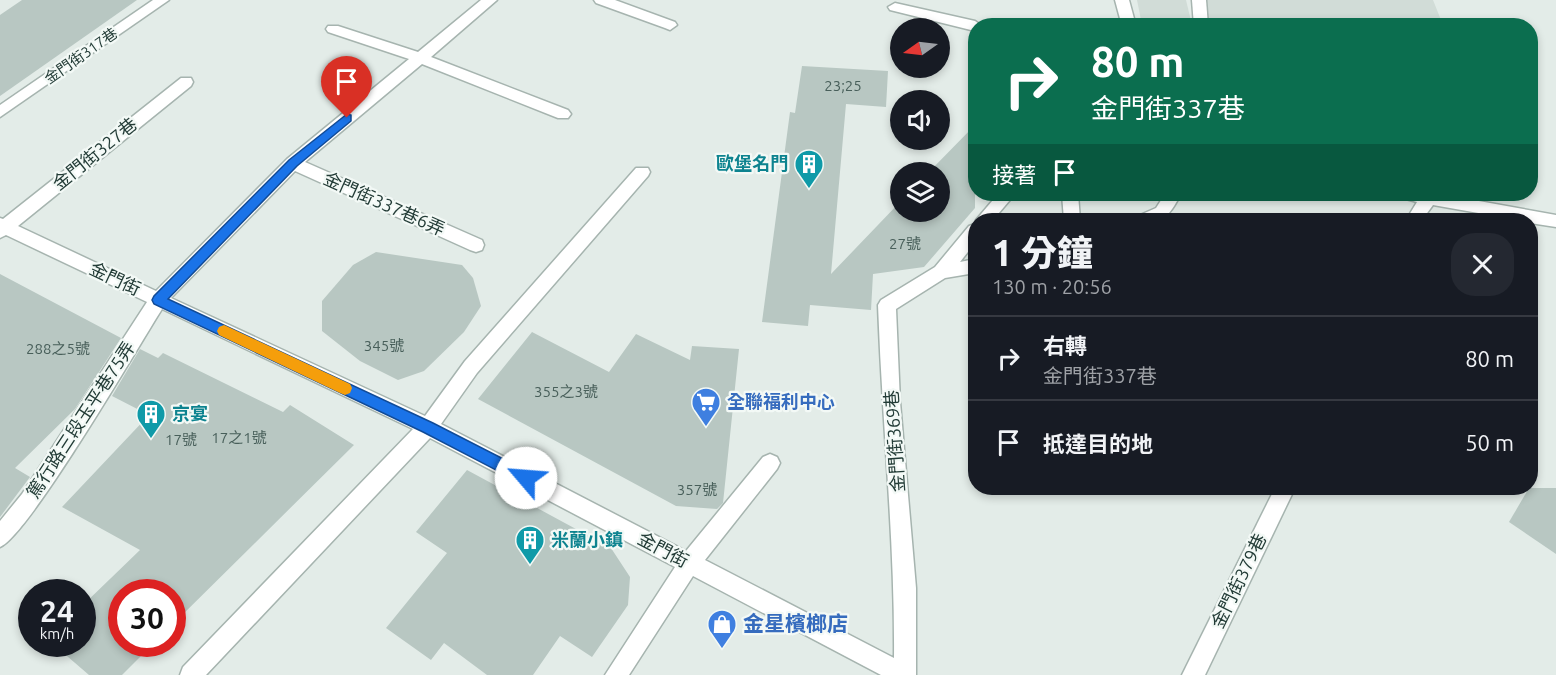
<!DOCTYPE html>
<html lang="zh-TW">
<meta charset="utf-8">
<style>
:root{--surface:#171b24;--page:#242831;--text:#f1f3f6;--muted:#9ea1a6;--line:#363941}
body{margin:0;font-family:Ubuntu,"Noto Sans TC",sans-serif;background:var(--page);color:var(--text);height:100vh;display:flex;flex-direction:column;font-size:22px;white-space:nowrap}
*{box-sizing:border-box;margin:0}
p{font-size:20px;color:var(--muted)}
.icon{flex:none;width:33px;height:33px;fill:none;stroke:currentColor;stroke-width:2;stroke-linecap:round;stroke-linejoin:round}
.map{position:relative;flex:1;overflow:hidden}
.panel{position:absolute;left:968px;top:213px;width:570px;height:282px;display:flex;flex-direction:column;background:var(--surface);border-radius:24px;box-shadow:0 3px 9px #0003}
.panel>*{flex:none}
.hud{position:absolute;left:968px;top:18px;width:570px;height:183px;border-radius:24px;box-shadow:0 3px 9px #0003;background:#0b6e4f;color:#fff;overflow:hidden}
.needle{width:39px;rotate:256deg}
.controls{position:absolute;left:890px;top:18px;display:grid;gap:12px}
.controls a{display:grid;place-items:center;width:60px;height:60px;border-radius:50%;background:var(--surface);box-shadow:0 3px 9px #0003;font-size:30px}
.speed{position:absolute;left:18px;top:579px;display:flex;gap:12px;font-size:30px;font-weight:700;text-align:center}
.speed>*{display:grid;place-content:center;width:78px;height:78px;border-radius:50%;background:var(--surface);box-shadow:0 3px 9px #0003;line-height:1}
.speed small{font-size:15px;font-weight:400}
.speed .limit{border:9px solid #d22;background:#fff;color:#111}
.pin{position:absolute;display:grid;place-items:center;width:51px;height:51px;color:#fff;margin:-62px -26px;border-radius:50% 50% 50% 0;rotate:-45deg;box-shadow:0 0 6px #0007}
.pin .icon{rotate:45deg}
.me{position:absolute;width:66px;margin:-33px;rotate:297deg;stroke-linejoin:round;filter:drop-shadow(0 0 4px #0008)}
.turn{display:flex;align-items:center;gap:21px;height:126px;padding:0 24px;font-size:27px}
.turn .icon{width:78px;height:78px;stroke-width:2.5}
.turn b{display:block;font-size:42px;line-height:51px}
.then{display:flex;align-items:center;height:57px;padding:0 24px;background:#0003;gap:12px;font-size:22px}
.round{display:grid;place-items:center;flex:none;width:63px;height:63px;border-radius:24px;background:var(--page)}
.overview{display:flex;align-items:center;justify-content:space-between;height:102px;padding:0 24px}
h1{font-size:36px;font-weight:800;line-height:45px}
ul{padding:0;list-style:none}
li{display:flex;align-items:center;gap:18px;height:84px;padding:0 24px;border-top:2px solid var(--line)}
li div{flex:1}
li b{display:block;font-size:22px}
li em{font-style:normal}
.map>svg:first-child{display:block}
.built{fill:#d1dcd7}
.building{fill:#b8c7c2}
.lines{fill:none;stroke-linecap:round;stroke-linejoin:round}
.minor-casing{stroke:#a6b4af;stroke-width:3}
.minor{fill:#fff;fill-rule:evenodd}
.route{fill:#1a73e8;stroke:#114b97;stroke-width:1.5}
.slow{fill:#f59e0b}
.labels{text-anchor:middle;stroke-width:4.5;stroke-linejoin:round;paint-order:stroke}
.far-street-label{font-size:15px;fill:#233c37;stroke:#f3f9f6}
.number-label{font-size:15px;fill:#485f5a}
.street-label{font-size:18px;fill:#233c37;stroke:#f3f9f6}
.culture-label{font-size:18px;font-weight:bold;fill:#0d838f;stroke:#f3f9f6;text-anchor:start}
.shop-label{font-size:18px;font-weight:bold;fill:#366cbe;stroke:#f3f9f6;text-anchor:start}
.near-shop-label{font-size:21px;font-weight:bold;fill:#366cbe;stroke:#f3f9f6;text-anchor:start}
</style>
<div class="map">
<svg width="1556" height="675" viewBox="0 0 1556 675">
<rect width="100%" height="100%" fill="#e3ece8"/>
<g class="built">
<polygon points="1137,0 1186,0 1192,25 1142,25"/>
<polygon points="1205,0 1433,0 1443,25 1207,25"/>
</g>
<g class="building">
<polygon points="22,0 137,0 0,96 0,15"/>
<polygon points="802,66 888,71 886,107 846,104 831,274 900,202 900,212 939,212 939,172 929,172 975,125 975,208 924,267 873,274 871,310 810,305 808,326 762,322 790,112 795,113"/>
<polygon points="376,252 462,265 473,278 481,306 464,332 424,371 398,380 360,361 322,331 322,301 353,265"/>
<polygon points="0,274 121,338 75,409 15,468 30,477 0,517"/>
<polygon points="532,332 609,372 636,334 690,360 692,346 739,349 723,503 717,509 676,506 478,399"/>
<polygon points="140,349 158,358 163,353 283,412 290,405 354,445 172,625 172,592 122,592 122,644 153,644 122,675 89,675 53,644 82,644 82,606 140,550 62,507 149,415 112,396"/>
<polygon points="467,470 611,548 630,577 628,605 592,657 560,636 533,675 487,675 444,643 431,660 386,628 447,553 416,532"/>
<polygon points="1529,488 1556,488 1556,554 1509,522"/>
</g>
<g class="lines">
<g class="minor-casing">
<g id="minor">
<polygon points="153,0 169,0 0,117 0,105"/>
<path d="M481,0H497L431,57L568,110L571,114L568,118H558L422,64L305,162L482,240L484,245L482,250L476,252L470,250L295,171L171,298L425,416L465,361L636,168H648L650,172L648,176L477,373L441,424L686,551L763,457L770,454L777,457L780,463L777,469L705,560L894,658C895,540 882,423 878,305L881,300L935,267L969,226L975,224V243L960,262L975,259V273L945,278L896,309L900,402L916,588V675H881L693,576L629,675H605L675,567L430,438L206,675H180L183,667L413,429L162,309C138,347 28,536 0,547V521L22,494L147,302L6,235L0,238V218L3,219L181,78H191L193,82L191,86L18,226L156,291L287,159L409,59L328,32L326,29L328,26H338L418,52Z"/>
<polygon points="594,0 615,0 675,22 677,25 670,30 665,28 596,3"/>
<polygon points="1115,0 1129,0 1136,26 1122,26"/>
<polygon points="1192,0 1206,0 1208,26 1194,26"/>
<polygon points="895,3 975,21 982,26 975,26 975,31 890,10 888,7"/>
<polygon points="998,194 1015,194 993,220 976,220"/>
<polygon points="1062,194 1078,194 1080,220 1064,220"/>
<path d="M1165,194H1181C1167,219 1167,220 1138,220L1140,215L1156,208Z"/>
<polygon points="1400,194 1440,194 1556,215 1556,227 1530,223 1530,220 1518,220 1433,205 1422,220 1406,220 1417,202 1402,198"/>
<polygon points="1275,488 1295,488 1205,675 1182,675"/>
</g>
</g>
<use href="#minor" class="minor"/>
</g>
<polygon class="route" points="347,114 351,115 351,121 297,166 168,299 433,423 531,473 534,478 531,483 526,485 521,483 423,432 154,304 152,300 154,296 289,160"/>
<polygon class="slow" points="224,325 350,384 352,388 350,393 345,395 340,393 219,335 217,331 219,327"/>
<defs>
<g id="building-pin" transform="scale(1.5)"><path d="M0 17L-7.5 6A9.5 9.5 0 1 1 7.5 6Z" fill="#0f9aa8" stroke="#f3f9f6"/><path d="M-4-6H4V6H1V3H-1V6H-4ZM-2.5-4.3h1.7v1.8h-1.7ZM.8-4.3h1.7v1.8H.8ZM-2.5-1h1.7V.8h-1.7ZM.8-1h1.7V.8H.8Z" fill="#fff"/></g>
<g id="supermarket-pin" transform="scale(1.5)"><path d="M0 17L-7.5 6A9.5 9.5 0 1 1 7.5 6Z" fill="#3f7fe0" stroke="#f3f9f6"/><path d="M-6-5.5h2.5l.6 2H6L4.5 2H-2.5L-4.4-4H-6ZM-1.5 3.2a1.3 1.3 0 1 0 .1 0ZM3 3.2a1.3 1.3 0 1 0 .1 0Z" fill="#fff"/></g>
<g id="shop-pin" transform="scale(1.5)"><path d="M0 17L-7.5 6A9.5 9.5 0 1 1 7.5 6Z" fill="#3f7fe0" stroke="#f3f9f6"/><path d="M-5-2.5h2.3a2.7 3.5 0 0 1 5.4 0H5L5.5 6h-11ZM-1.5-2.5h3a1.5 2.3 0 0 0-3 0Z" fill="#fff"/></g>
</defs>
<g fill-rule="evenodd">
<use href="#building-pin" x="809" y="164"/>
<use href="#supermarket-pin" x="706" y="402"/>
<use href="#building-pin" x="151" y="414"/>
<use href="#building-pin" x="530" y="540"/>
<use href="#shop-pin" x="722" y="624"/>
</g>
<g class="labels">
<g class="far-street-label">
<text transform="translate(81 56) rotate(-35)" y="5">金門街317巷</text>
</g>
<g class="number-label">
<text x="843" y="91">23;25</text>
<text x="905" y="249">27號</text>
<text x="384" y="351">345號</text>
<text x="58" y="354">288之5號</text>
<text x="566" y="397">355之3號</text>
<text x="239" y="443">17之1號</text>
<text x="181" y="445">17號</text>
<text x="697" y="495">357號</text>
</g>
<g class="street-label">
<text transform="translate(95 154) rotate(-39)" y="6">金門街327巷</text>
<text transform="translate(384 204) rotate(24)" y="6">金門街337巷6弄</text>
<text transform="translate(115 279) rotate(25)" y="6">金門街</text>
<text transform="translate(81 420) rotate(-57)" y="6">篤行路三段玉平巷75弄</text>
<text transform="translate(895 441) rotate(-94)" y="6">金門街369巷</text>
<text transform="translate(663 550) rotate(28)" y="6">金門街</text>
<text transform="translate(1239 581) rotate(-64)" y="6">金門街379巷</text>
</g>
<g class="culture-label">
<text x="788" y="170" text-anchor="end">歐堡名門</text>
<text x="172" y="420">京宴</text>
<text x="551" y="546">米蘭小鎮</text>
</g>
<g class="shop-label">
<text x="727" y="408">全聯福利中心</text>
</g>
<g class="near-shop-label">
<text x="743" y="631">金星檳榔店</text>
</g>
</g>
</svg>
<div class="controls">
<a><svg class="needle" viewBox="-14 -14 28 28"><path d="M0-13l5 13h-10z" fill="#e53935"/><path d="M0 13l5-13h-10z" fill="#9ea1a6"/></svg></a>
<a><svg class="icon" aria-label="sound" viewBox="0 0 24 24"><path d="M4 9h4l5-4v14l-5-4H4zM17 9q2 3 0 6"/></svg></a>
<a><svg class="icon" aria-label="layers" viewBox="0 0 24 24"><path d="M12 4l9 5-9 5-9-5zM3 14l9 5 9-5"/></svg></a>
</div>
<div class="speed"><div>24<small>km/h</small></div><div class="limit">30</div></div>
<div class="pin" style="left:347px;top:118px;background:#d93025"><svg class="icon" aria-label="arrive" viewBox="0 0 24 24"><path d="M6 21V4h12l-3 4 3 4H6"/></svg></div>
<svg class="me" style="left:526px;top:478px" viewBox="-20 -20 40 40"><circle r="19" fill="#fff"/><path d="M0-13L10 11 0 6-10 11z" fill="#1a73e8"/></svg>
<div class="hud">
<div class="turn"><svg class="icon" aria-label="right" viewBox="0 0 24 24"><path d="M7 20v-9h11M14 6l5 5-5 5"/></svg><div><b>80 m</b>金門街337巷</div></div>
<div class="then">接著<svg class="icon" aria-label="arrive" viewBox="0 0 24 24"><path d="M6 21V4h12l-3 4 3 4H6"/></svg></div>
</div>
<section class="panel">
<div class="overview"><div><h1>1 分鐘</h1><p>130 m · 20:56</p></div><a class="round"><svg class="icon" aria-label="close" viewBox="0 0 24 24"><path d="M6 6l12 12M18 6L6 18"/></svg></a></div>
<ul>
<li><svg class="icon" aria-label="right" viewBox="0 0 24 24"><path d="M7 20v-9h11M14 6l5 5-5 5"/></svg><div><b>右轉</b><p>金門街337巷</p></div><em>80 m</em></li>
<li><svg class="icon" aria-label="arrive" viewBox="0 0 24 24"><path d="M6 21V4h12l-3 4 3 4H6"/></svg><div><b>抵達目的地</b></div><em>50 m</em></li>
</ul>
</section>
</div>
